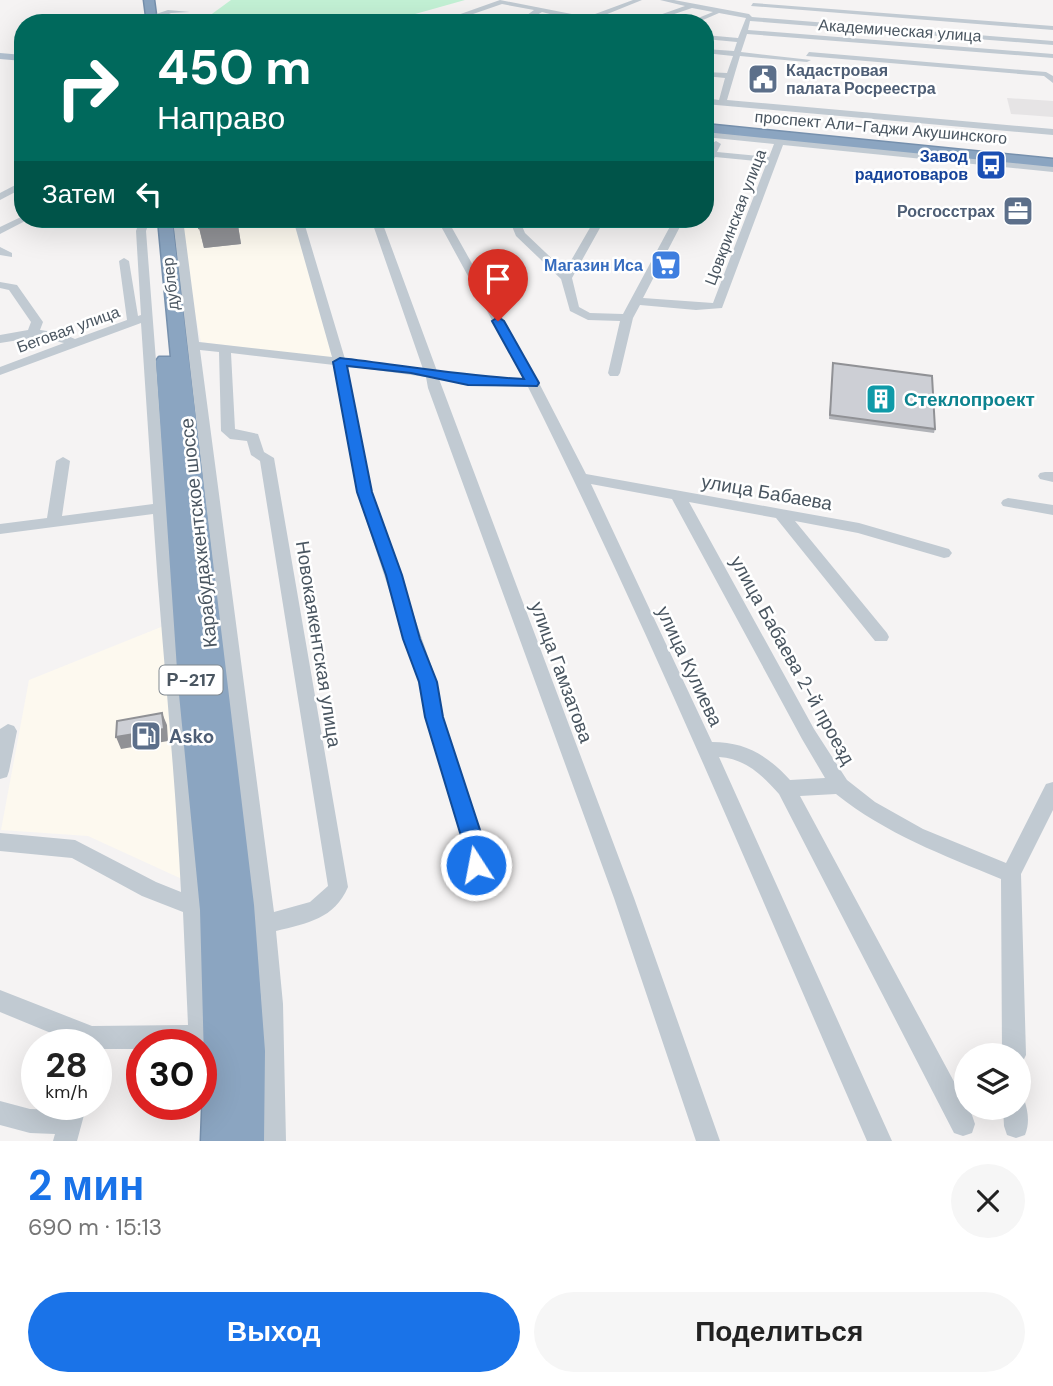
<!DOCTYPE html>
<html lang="ru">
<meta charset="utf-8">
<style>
:root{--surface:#fff;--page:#f6f6f6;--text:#222;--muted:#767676;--accent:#1a73e8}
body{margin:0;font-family:"DM Sans",sans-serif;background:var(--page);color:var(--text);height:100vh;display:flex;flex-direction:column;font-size:26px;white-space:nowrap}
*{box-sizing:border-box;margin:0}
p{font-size:23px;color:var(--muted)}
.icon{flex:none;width:38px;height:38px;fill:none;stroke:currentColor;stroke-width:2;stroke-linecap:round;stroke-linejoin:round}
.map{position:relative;height:1141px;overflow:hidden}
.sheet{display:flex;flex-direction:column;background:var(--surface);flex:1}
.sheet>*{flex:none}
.top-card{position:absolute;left:14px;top:14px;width:700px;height:214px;border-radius:28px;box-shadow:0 7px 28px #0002;background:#00695c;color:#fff;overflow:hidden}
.controls{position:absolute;left:954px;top:1043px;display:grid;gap:14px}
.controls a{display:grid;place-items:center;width:77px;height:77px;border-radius:50%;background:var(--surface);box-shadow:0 7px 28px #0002;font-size:35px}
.speed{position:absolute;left:21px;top:1029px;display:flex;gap:14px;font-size:35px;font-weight:700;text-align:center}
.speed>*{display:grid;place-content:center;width:91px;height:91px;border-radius:50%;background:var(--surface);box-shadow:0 7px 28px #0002;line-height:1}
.speed small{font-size:18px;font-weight:400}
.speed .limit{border:10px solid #d22;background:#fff;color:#111}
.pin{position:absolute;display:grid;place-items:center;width:60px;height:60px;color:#fff;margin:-72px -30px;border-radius:50% 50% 50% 0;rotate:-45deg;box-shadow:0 0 7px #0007}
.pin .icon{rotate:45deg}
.me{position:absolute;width:77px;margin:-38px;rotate:349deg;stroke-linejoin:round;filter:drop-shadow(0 0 5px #0008)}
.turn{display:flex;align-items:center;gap:24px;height:147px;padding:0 28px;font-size:32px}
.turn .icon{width:91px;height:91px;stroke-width:2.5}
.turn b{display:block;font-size:49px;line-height:60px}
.then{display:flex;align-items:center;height:66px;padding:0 28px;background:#0003;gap:14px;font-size:26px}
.round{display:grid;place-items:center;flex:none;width:74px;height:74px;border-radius:37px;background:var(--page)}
.head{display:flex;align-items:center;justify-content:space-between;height:119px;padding:0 28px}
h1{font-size:42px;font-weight:700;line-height:52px;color:var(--accent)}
.cta{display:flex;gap:14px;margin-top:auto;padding:14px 28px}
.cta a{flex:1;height:80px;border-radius:42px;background:var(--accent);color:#fff;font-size:28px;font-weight:700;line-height:80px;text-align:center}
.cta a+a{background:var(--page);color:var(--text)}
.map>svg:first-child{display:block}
.commercial{fill:#fdf9ef}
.education{fill:#e6e4e5}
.green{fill:#c3f1d5}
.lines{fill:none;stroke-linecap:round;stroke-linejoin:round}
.highway-casing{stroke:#7690ad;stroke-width:3}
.minor{fill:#c1cad2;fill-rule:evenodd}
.major{fill:#b3c2d1;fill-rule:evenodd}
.highway{fill:#8ba5c1;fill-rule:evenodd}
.wall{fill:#b0b2b7}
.shaded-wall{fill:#909195}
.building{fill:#cdcfd5;stroke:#909195;stroke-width:2}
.route{fill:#1a73e8;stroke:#114b97;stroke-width:2}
.labels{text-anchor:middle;stroke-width:5;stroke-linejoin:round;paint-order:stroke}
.far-street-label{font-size:16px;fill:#4a5661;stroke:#fff}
.far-service-label{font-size:16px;font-weight:bold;fill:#4e5e75;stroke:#fff;text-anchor:start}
.far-transit-label{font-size:16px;font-weight:bold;fill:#164399;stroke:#fff;text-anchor:end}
.far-shop-label{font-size:16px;font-weight:bold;fill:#366cbe;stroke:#fff;text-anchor:end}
.shield{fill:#fff;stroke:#808990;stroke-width:2}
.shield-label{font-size:18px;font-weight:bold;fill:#4a5661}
.culture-label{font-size:19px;font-weight:bold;fill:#0d838f;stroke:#fff;text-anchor:start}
.street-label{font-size:19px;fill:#4a5661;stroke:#fff}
.service-label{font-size:19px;font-weight:bold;fill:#4e5e75;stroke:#fff;text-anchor:start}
</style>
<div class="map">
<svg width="1053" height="1141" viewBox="0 0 1053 1141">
<rect width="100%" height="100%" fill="#f5f3f3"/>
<g class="commercial">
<polygon points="175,219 299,219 334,359 201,342"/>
<polygon points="176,621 195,885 88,836 1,830 29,680"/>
</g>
<polygon class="education" points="1007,98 1053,101 1053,117 1011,114"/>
<polygon class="green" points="231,0 465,0 383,23 205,23 205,19"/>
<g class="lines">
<g class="highway-casing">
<g id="highway">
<polygon points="144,0 154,0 157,23 147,23"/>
<polygon points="705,124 1053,159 1053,167 705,132"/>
<polygon points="158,219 172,219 254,905 265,1051 264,1141 201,1141 204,1059 200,910 178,684 156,361 159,357 171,357"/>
</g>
</g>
<g class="minor">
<polygon points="500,0 587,17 633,0 642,0 585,23 542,12 524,23 516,23 534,10 502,4 447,23 438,22"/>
<polygon points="660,0 674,0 749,14 752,17 1053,41 1053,45 750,21 748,30 1053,54 1053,58 747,34 741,52 811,60 807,62 740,56 727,100 1053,129 1053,135 705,104 705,98 719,100 725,78 705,76 705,72 727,73 733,56 705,53 705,49 734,51 737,42 705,39 705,35 738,38 746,18 719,13 696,23 686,23 713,12 692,8 648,23 637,23 685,6"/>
<polygon points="753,3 1053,26 1053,30 751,6"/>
<polygon points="168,10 190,12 171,13 163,17 164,23 156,23 156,14"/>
<polygon points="503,15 506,19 496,23 486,23"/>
<polygon points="809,52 1046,72 1053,76 1053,83 1044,76 806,56"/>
<path d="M705,131L1053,166V172L783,145L722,308L696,310L640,305L633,318L620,373L618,376H610L608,373L620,321L588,320L570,311L561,279L516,236L509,219H519L525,233L565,271L595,219H605L572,278L579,307L590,313L623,314L674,219H684L643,298L713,303L767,162L715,157L710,168L705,171C705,160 706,146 716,141L721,144L717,152L769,157L774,144L705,137Z"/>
<polygon points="23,181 23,188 0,200 0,193"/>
<polygon points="23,216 23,219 29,219 0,234 0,227"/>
<path d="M140,219H150L146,231L178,647L194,777L212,1047L218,1089L214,1097L206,1101L201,1099V1045H142V1049H96V1045H80L0,1012V990L92,1026L188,1025L183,912L142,896L72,858L0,851V833L75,840L156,882L181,892C175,766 161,640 153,514L0,534V524L47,518L56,461L63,457L70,461L62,516L153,504L141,323L0,375V367L64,343L38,337L0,343V335L28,330L31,322L9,290L0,288V282L17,285L43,322L40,330L61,333L75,339L127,320L119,261L124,258L129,261L138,316L141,315L136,231Z"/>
<path d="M173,219H183L199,342L332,357L293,219H303L345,359L423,369L371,219H381L437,371L468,377L524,379L437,219H447L539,383L586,474L859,523L949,549L952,553L949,557L944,558L858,533L795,521L887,633L889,637L887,641H875L776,518L689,502L814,729L847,780L875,802L923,829L1006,863L1046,784L1053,782V810L1021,874L1026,1055L1022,1063L1018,1065V1055H1002L1001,879C943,855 886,834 836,794L800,796L972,1115L975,1124L972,1133L963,1136L954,1133L779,794C761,774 746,759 719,757L892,1141H867C757,889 651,633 528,387L468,385L439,379L634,898L720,1141H696L614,898L428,388L426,377L347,366L371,492L437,682L443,717L481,836L486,865L483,871L465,887L458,889L451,887L448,880L451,873L465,861L461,836L425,717L419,682L357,492L334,365L231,353L235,429L258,434L264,452L274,458L348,887C334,919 308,923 276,931L283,1004L286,1141H262L261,1004L254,924ZM200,350L219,352L221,431L230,439L247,441L251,455L260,461L328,886L310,902L274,912ZM591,484L672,499L802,739L825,778L790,780C768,756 746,742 712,742Z"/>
<polygon points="0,247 12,253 12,257 0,255"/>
<polygon points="1045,472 1053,472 1053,482 1040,479 1038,476 1040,473"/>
<polygon points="1008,498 1053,505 1053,515 1003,506 1001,503 1003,500"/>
<polygon points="8,724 14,726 17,731 9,771 7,777 0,779 0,729"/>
<path d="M1018,1097L1024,1099C1028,1111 1030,1123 1025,1135L1016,1138L1007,1135L1004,1126L1003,1108H1018Z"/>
<polygon points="0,1101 30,1109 61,1110 63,1104 87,1104 77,1141 53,1141 55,1134 30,1133 0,1125"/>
</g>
<polygon class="major" points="0,53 23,55 23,61 0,59"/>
<use href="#highway" class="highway"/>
</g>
<g class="wall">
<polygon points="190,219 237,219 241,244 204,248 199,227 192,224"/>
<polygon points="833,363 935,429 934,433 829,419"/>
</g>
<g class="shaded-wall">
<polygon points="237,219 241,244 204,248 199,228"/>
<polygon points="162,713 167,725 168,741 121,749 116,737"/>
</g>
<g class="building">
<polygon points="199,219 236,219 236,223 199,228"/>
<polygon points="833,363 932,376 935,429 830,415"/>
<polygon points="162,713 164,729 116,737 117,721"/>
</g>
<path class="route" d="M498,317L504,321L539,383L537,386L468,385L411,373L347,366L372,492L402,575L420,639L437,682L443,717L482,836L486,865L483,871L476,874L469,871L461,836L425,717L419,682L403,639L386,575L357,492L333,362L340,358C401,365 462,376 524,379L492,321Z"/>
<defs>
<g id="civic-square" transform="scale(1.575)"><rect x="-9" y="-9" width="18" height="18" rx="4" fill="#5c6f8a" stroke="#fff"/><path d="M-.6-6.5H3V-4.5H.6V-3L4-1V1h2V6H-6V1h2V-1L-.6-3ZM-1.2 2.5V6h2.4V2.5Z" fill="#fff"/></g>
<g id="bus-square" transform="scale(1.575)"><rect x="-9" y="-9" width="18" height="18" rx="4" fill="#1a4fb4" stroke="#fff"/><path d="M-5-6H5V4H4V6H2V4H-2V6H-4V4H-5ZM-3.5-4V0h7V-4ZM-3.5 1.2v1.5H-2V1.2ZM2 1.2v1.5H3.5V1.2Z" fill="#fff"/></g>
<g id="office-square" transform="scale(1.575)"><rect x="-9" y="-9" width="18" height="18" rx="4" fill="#5c6f8a" stroke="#fff"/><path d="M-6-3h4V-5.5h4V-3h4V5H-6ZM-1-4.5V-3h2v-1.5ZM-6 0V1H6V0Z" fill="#fff"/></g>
<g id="supermarket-square" transform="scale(1.575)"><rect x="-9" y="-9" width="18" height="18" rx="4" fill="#3f7fe0" stroke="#fff"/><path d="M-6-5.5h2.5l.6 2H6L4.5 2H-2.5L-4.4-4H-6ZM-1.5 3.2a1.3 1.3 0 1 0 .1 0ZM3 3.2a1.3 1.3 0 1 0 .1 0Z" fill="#fff"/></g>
<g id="building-square" transform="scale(1.575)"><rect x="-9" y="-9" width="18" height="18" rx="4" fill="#0f9aa8" stroke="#fff"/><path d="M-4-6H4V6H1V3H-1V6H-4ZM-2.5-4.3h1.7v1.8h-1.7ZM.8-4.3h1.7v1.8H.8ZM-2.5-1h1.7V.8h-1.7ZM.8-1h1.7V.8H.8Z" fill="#fff"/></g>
<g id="fuel-square" transform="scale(1.575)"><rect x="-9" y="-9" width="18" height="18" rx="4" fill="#5c6f8a" stroke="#fff"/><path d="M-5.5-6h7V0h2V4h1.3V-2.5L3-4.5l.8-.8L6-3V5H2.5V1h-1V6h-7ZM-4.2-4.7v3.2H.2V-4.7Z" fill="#fff"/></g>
</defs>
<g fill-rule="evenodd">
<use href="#civic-square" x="763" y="79"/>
<use href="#bus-square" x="991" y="165"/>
<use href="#office-square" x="1018" y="211"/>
<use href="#supermarket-square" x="666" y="265"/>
<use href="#building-square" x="881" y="399"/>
<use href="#fuel-square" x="146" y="736"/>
</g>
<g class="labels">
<g class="far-street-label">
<text transform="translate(900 30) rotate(4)" y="6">Академическая улица</text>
<text transform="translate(881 127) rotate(5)" y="6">проспект Али-Гаджи Акушинского</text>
<text transform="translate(735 217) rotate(-69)" y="6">Цовкринская улица</text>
<text transform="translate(170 284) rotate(-96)" y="6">дублер</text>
<text transform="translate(68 329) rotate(-20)" y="6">Беговая улица</text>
</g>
<g class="far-service-label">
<text x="786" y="76">Кадастровая<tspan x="786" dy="18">палата Росреестра</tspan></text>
<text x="995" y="217" text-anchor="end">Росгосстрах</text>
</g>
<g class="far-transit-label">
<text x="968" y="162">Завод<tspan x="968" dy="18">радиотоваров</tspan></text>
</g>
<g class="far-shop-label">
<text x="643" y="271">Магазин Иса</text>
</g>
<rect class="shield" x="159.5" y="665.5" width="63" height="29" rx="5"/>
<g class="shield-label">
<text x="191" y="686">Р-217</text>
</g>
<g class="culture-label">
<text x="904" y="406">Стеклопроект</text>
</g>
<g class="street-label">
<text transform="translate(767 492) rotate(10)" y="7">улица Бабаева</text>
<text transform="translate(198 533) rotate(-96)" y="7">Карабудахкентское шоссе</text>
<text transform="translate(319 644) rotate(81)" y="7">Новокаякентская улица</text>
<text transform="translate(793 660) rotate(61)" y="7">улица Бабаева 2-й проезд</text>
<text transform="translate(690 666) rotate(65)" y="7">улица Кулиева</text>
<text transform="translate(562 672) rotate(70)" y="7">улица Гамзатова</text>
</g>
<g class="service-label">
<text x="169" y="743">Asko</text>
</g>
</g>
</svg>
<div class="controls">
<a><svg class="icon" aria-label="layers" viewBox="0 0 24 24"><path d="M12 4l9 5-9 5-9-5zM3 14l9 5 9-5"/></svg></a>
</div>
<div class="speed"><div>28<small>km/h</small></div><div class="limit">30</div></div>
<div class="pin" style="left:498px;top:321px;background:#d93025"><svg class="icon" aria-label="arrive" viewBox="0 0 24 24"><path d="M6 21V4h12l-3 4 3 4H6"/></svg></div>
<svg class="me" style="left:476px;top:865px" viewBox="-20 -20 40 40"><circle r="17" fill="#1a73e8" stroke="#fff" stroke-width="3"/><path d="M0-11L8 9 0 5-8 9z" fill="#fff"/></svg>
<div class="top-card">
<div class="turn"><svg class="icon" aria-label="right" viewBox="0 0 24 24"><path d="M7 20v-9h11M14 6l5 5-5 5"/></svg><div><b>450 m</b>Направо</div></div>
<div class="then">Затем<svg class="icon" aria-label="left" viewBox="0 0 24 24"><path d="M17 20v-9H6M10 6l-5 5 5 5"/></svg></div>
</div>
</div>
<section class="sheet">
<div class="head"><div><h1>2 мин</h1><p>690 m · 15:13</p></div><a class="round"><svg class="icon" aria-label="close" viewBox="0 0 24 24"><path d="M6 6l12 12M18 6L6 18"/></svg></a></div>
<div class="cta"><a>Выход</a><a>Поделиться</a></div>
</section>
